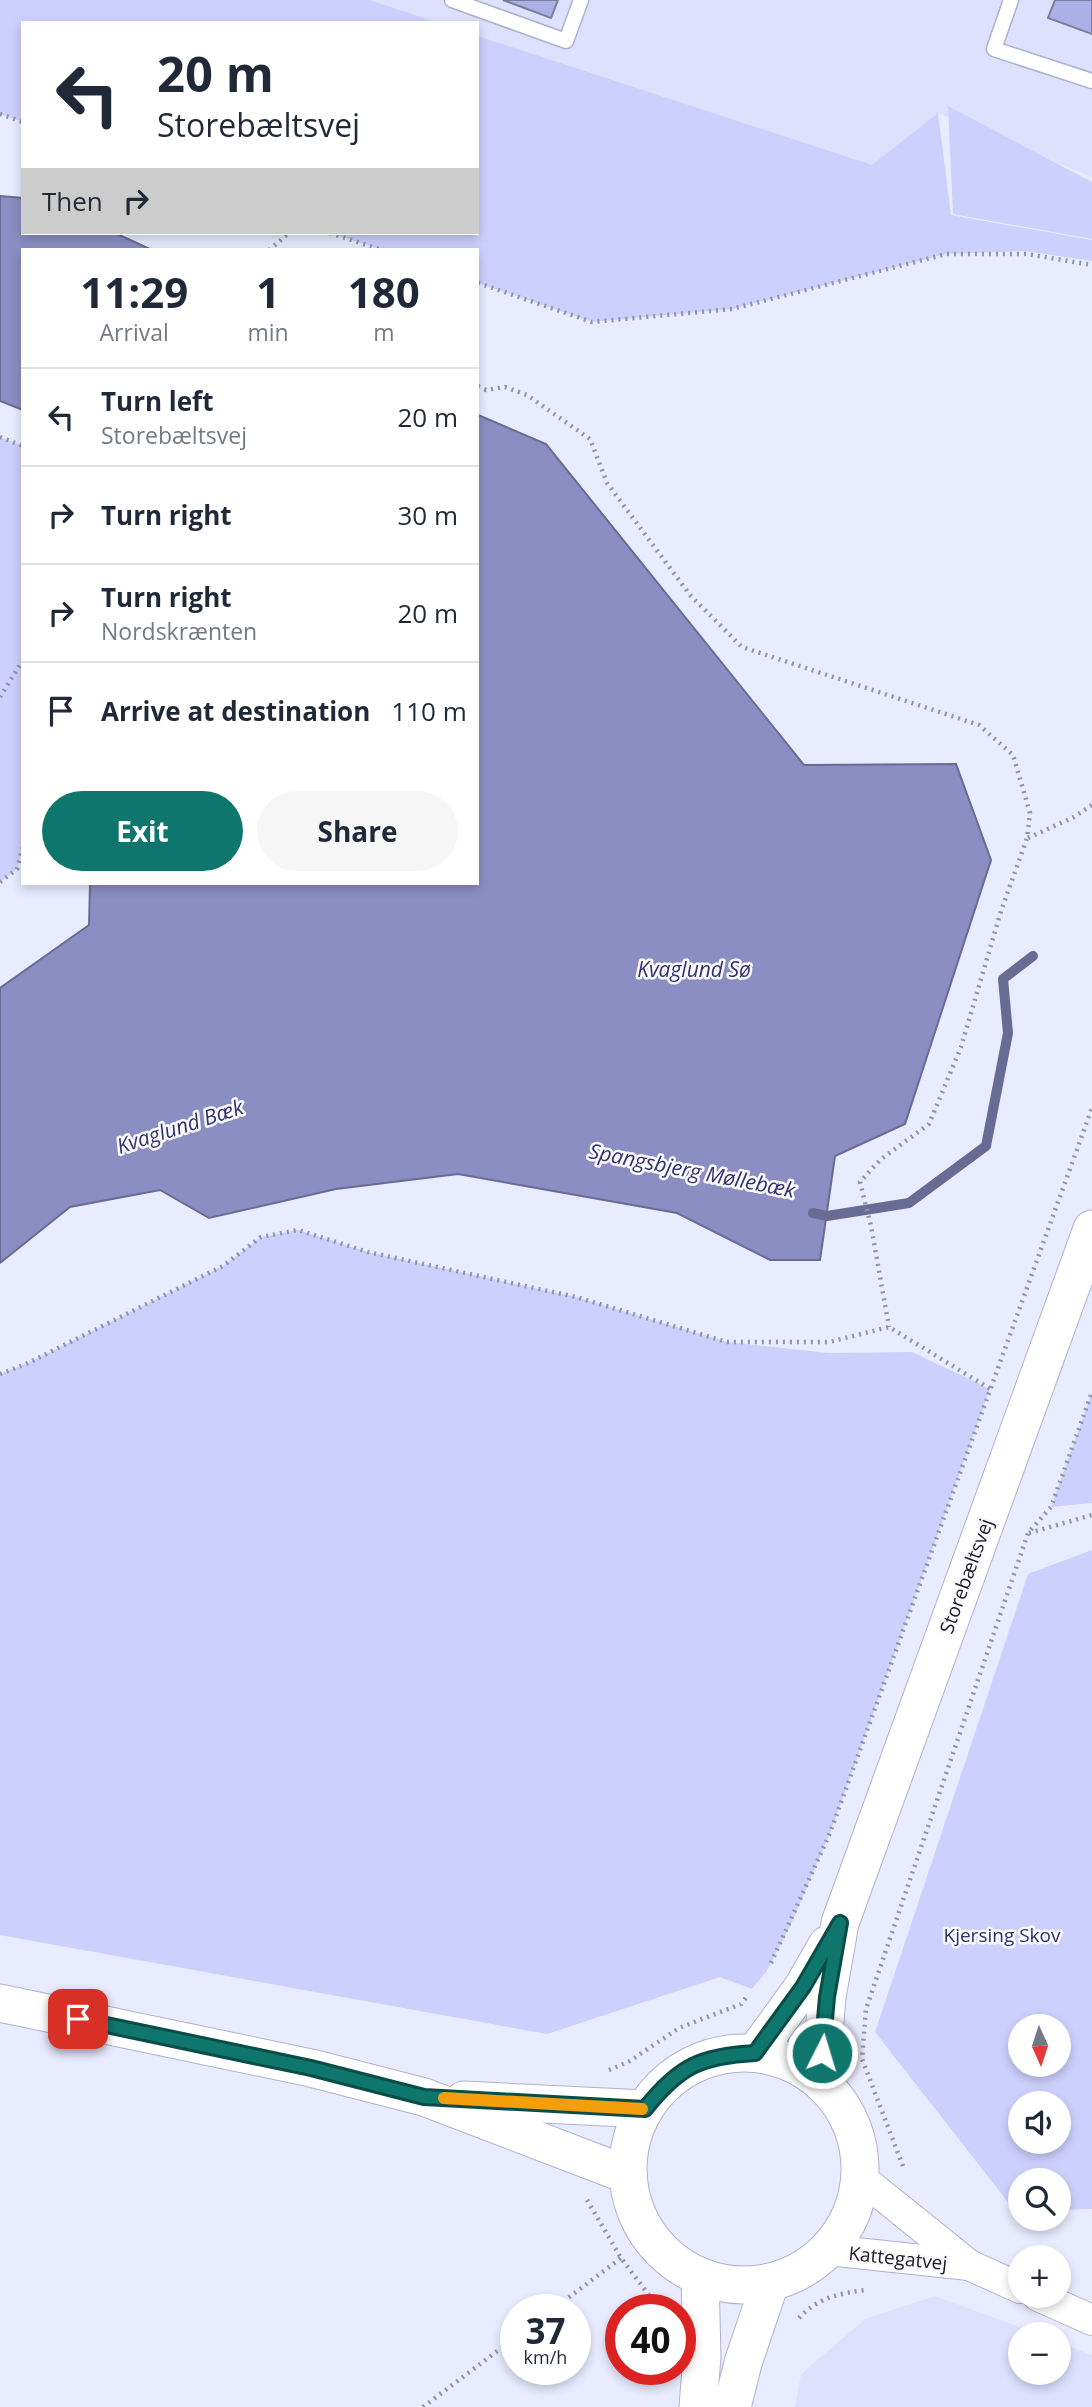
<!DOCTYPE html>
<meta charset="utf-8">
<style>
:root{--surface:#fff;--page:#f6f6f7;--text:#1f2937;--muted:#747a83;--line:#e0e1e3;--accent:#0f766e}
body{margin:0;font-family:"Open Sans",sans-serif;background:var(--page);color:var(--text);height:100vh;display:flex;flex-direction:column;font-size:26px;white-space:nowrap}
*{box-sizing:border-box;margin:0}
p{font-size:23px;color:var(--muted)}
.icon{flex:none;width:38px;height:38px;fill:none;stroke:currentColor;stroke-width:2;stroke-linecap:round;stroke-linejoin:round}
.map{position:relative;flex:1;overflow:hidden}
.drawer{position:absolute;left:21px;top:248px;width:458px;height:637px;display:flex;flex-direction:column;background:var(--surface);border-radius:0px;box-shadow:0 4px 10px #0003}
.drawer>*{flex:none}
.top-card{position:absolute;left:21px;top:21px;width:458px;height:214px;border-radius:0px;box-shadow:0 4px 10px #0003;background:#fff;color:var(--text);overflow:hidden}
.needle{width:46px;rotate:177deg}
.buttons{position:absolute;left:1008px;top:2014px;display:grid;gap:14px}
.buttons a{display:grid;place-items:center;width:63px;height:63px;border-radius:50%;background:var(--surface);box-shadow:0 4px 10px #0003;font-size:35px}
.speed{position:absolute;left:500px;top:2294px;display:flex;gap:14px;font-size:35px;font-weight:700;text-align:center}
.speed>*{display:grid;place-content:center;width:91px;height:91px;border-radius:50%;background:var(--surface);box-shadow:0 4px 10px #0003;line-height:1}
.speed small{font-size:18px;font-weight:400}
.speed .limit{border:10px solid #d22;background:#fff;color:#111}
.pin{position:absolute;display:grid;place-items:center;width:60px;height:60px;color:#fff;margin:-30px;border-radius:14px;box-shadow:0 4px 10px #0006}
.me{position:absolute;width:77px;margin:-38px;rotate:5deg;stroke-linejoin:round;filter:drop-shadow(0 0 5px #0008)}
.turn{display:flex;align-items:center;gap:24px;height:147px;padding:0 21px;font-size:32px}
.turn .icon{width:91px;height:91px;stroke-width:2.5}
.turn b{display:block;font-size:49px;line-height:60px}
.then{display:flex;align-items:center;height:66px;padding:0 21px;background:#0003;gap:14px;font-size:26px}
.eta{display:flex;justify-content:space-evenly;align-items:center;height:119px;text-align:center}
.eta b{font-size:42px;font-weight:700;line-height:49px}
.cta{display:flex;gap:14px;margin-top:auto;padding:14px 21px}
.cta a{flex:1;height:80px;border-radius:42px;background:var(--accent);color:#fff;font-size:28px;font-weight:700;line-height:80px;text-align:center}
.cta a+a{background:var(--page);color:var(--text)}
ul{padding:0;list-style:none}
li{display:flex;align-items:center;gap:21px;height:98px;padding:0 21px;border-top:2px solid var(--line)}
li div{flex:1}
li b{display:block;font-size:26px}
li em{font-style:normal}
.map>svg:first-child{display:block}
.built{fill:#dde1fe}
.green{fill:#ccd0fc;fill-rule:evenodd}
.water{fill:#8a8ec3;stroke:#686b94;stroke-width:2}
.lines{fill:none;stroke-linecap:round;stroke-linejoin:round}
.stream{stroke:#686b94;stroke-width:10}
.building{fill:#abb1e8;stroke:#7b7e99;stroke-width:2}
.service-casing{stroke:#aeb1cd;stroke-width:17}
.minor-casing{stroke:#aeb1cd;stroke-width:32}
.tertiary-casing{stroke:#aeb1cd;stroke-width:39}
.path{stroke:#9294a3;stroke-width:4.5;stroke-dasharray:2 5;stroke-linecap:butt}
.service{stroke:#fff;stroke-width:14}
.minor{stroke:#fff;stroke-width:30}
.tertiary{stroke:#fff;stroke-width:37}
.route-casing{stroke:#0a4d48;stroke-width:18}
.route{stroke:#0f766e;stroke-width:12}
.slow{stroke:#f59e0b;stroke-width:12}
.labels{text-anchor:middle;stroke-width:5;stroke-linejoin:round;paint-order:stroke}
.street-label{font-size:19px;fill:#191a25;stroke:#fafafa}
.park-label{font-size:19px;fill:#2f2e6e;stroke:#fafafa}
.water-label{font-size:21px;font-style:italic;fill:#333273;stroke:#fafafa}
</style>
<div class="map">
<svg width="1092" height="2407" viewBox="0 0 1092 2407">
<rect width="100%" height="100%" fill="#e9ecfe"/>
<g class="built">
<polygon points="370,0 1092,0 1092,177 938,113 872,166 478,36 478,23 439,23"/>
<polygon points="935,2296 1038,2334 1020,2334 1020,2373 1059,2373 1059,2342 1092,2355 1092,2407 795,2407 801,2374 865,2319"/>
</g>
<g class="green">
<polygon points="0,0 370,0 439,23 23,23 23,122 0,114"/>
<polygon points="478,36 872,165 938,113 951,215 1092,240 1092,261 1025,251 946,254 732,309 592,322 478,283 478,250 382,250 330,233 478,233"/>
<polygon points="948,106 1092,182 1092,239 953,214"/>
<polygon points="0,437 23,446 23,847 17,869 0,882"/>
<polygon points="298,1230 368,1252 576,1297 727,1342 828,1353 912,1352 990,1389 830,1833 792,1922 766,1972 752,1989 720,1977 547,2034 0,1935 0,1374 26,1364 223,1266 261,1237"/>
<polygon points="1092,1392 1092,1503 1051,1507"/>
<path d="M1092,1550V2209L1059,2210V2180H1020V2211H1015L875,2032L1028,1574ZM1059,2026V2065H1020V2026ZM1020,2104H1059V2142H1020Z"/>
</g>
<g class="water">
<polygon points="0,196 23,198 23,233 115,233 152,250 23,250 23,410 0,401"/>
<polygon points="478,415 546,444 804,765 956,764 991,860 905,1124 835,1156 820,1260 770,1260 677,1213 458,1174 336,1189 209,1218 160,1190 70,1207 0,1263 0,988 89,925 90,884 478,884"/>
</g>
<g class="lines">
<polyline class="stream" points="813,1213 827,1216 909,1203 986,1146 1008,1033 1003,979 1033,956"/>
</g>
<g class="building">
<polygon points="503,0 558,0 551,18"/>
<polygon points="1055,0 1092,0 1092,34 1048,18"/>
</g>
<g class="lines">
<g class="service-casing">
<g id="service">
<polyline points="452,0 566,41 581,0"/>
<polyline points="1011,0 994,49 1092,81"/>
</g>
</g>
<g class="minor-casing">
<g id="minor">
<polyline points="861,2178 969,2265 1020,2288"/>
<polyline points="828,2250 969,2265"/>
<polyline points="1038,2296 1092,2320"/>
</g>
</g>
<g class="tertiary-casing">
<g id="tertiary">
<polyline points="0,2003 311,2068 424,2097 628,2175"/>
<polyline points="755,2053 803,1987 827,1945"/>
<circle cx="744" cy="2169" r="116"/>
<polyline points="820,2081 827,1997 840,1923 1092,1229"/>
<polyline points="464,2100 645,2109"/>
<polyline points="698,2407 702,2356 700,2277"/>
<polyline points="732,2407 743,2363 770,2283"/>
</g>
</g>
<g class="path">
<polyline points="0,114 23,122"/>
<polyline points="330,233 382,250"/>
<polyline points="269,250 289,233"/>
<polyline points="478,283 592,322 732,309 946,254 1027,254 1092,265"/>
<polyline points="478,386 486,390 505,387 527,395 590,439 607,483 690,595 742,647 979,725 1013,755 1030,813 1027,838 1001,911 961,1047 929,1124 880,1160 860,1182 871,1226 889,1327"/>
<polyline points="0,437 23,446"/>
<polyline points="0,697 23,660"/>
<polyline points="1028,838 1074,817 1092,805"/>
<polyline points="0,882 17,869 23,847"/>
<polyline points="0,1374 26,1364 223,1266 261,1237 298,1230 368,1252 576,1297 727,1342 829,1342 889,1327 992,1390"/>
<polyline points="1029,1533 1092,1515"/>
<polyline points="771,1963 830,1833 1092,1108"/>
<polyline points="609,2070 630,2061 679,2028 741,2004 748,1995"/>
<polyline points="903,2166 862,2059 866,2009 1028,1533 1051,1507 1092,1392"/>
<polyline points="587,2200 621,2258 660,2310"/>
<polyline points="552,2310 621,2258"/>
<path d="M799,2318C817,2298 840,2293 866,2290"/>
<polyline points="423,2407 516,2337"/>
</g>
<use href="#service" class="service"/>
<use href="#minor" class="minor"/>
<use href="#tertiary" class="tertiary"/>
</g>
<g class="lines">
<g class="route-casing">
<path id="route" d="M78,2019L311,2068L424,2097L645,2109C679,2066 701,2056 755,2053L803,1987L840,1923L827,1997L822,2053"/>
</g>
<use href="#route" class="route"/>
<polyline class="slow" points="444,2098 642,2109"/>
</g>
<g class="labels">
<g class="street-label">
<text transform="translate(966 1576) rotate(-70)" y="7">Storebæltsvej</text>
<text transform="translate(898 2258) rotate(6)" y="7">Kattegatvej</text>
</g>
<g class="park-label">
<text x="1002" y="1942">Kjersing Skov</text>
</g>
<g class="water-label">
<text x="694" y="977">Kvaglund Sø</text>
<text transform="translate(180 1127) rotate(-18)" y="7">Kvaglund Bæk</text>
<text transform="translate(692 1171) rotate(11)" y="7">Spangsbjerg Møllebæk</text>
</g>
</g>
</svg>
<div class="buttons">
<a><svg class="needle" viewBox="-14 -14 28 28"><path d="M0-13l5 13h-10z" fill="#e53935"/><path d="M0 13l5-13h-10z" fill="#747a83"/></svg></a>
<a><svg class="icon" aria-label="sound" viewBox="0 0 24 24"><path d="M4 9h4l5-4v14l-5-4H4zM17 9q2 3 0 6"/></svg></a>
<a><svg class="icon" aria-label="search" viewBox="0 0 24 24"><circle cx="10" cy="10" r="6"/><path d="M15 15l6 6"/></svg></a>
<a>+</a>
<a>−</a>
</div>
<div class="speed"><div>37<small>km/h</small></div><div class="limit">40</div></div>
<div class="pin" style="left:78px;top:2019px;background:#d93025"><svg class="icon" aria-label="arrive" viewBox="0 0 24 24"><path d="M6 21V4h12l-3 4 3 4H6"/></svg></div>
<svg class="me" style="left:822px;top:2053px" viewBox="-20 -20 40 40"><circle r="17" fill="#0f766e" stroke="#fff" stroke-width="3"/><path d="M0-11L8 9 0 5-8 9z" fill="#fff"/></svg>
<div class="top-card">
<div class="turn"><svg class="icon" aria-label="left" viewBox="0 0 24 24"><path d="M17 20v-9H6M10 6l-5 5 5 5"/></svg><div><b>20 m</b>Storebæltsvej</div></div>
<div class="then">Then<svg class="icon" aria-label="right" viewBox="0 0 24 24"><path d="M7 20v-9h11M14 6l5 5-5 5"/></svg></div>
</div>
<section class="drawer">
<div class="eta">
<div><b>11:29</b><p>Arrival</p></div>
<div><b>1</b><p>min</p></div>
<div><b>180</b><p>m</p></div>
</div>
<ul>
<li><svg class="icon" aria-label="left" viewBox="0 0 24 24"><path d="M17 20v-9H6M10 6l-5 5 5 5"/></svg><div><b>Turn left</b><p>Storebæltsvej</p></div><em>20 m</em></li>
<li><svg class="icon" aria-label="right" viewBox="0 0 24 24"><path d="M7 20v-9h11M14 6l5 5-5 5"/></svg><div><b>Turn right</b></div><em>30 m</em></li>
<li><svg class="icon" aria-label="right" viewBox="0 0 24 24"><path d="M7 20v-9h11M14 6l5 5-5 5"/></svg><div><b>Turn right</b><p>Nordskrænten</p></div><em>20 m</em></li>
<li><svg class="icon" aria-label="arrive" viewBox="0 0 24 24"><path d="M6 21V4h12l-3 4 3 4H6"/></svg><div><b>Arrive at destination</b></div><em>110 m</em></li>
</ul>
<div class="cta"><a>Exit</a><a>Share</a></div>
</section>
</div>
